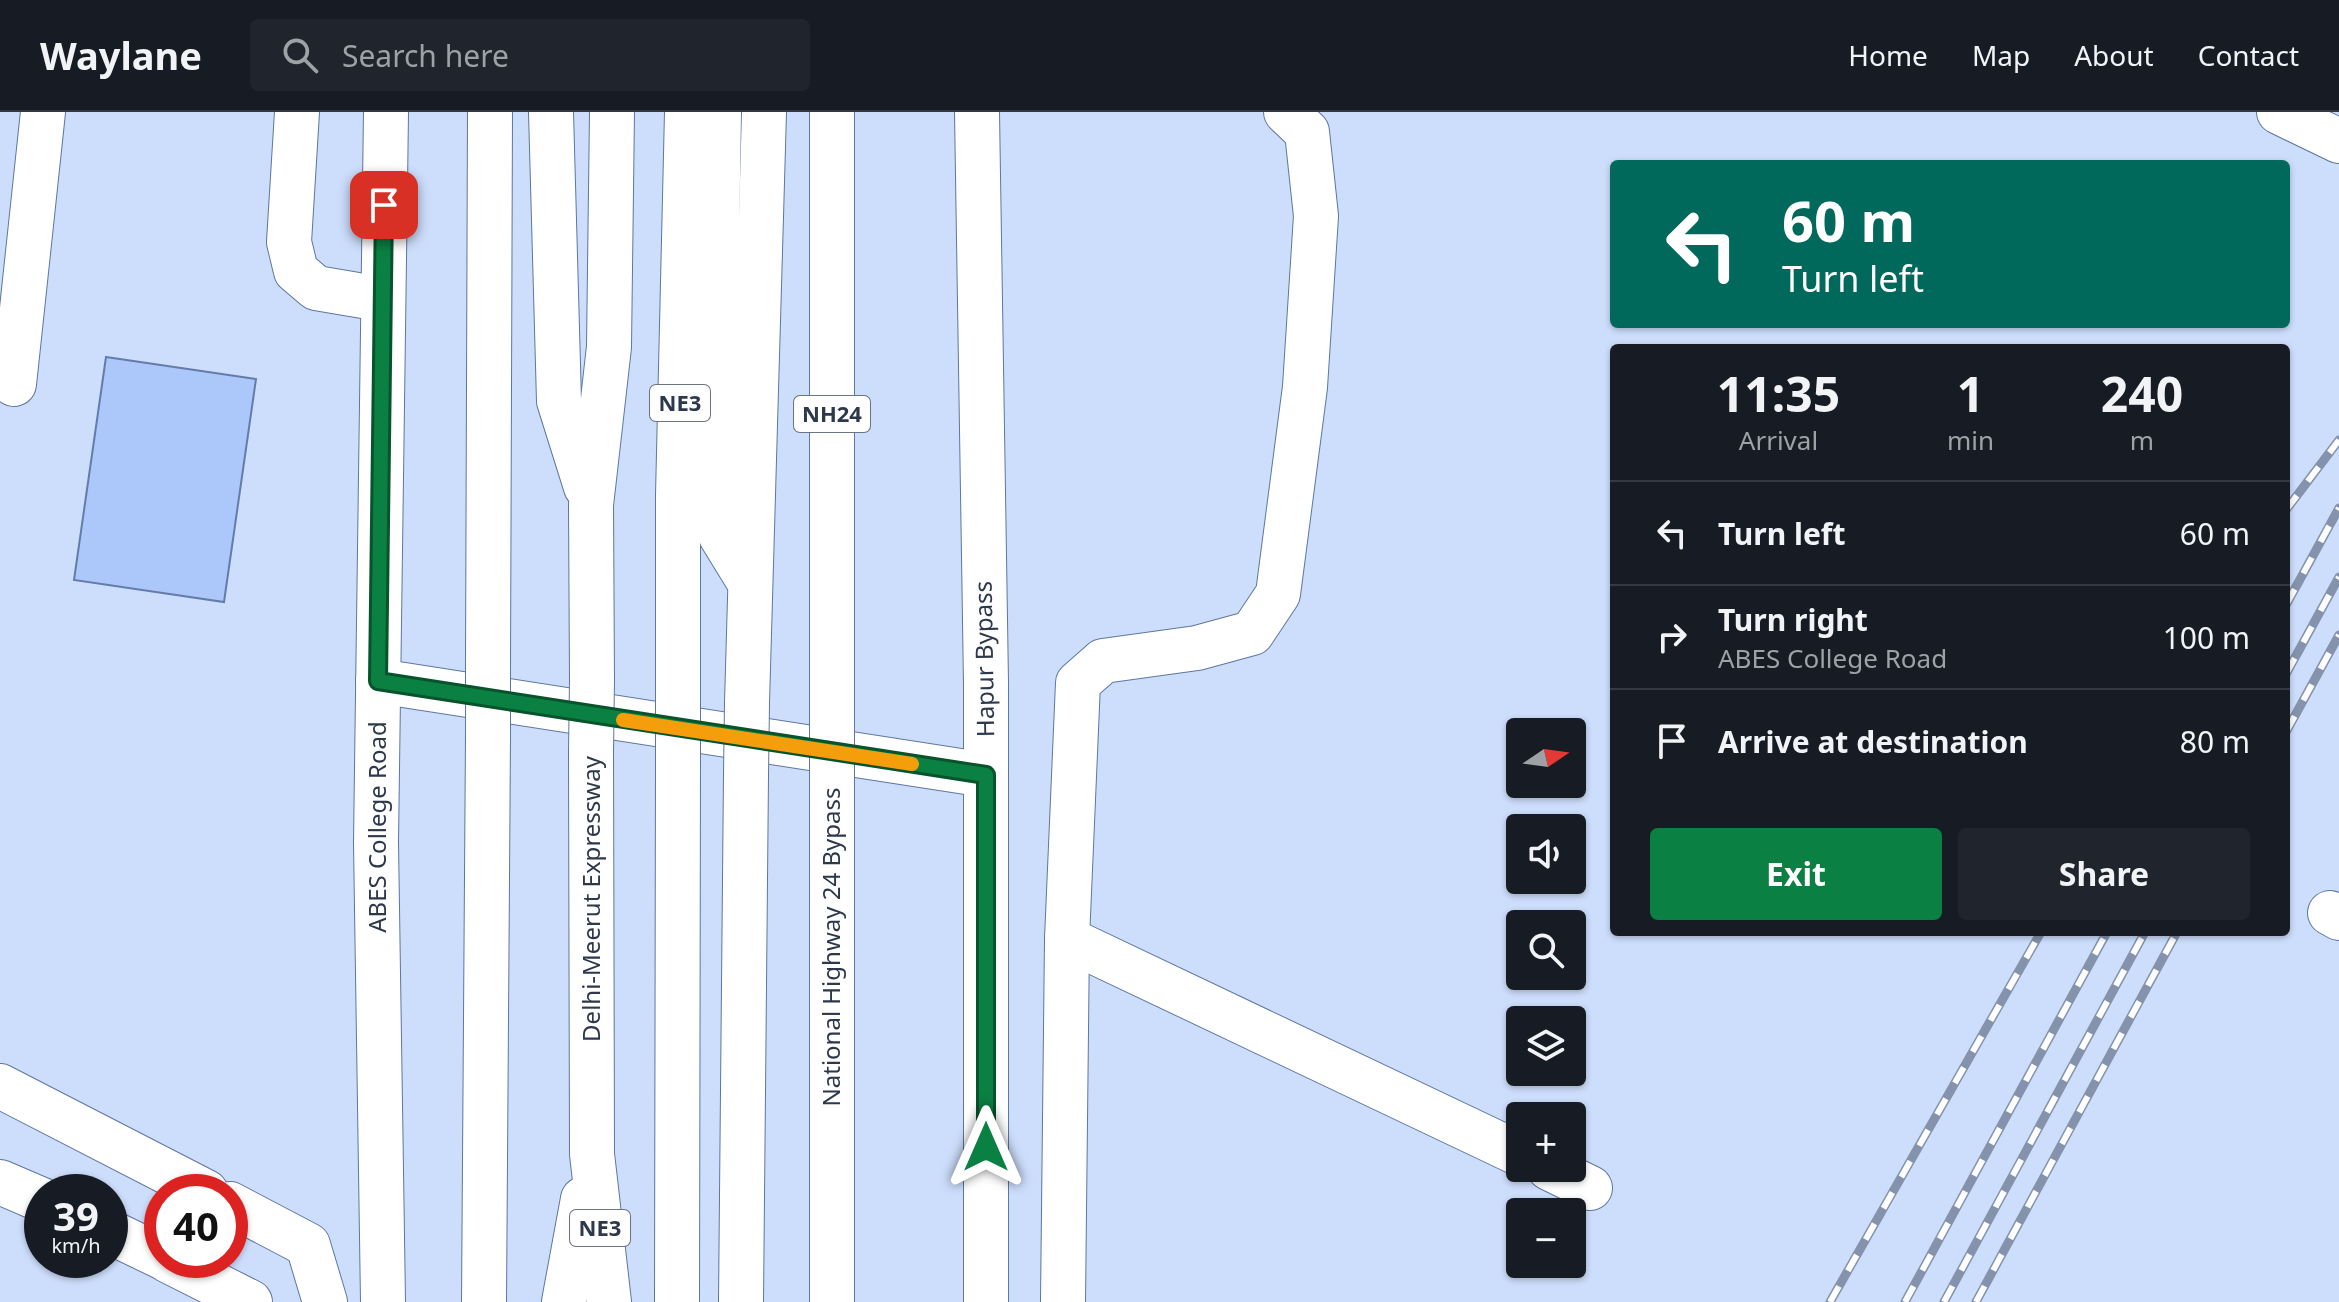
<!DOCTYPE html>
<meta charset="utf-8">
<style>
:root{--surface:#171b24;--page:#20242c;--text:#f1f3f6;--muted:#9ea1a6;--line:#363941;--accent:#0b8043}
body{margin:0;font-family:"Noto Sans",sans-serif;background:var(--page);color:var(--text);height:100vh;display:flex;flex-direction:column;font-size:30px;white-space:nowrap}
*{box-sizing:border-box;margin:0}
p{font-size:26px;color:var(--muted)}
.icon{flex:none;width:44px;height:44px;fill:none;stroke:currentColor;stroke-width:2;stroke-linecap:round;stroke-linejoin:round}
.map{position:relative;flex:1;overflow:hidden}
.side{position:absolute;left:1610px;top:232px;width:680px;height:592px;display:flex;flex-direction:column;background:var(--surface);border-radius:8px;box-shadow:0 2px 6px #0004}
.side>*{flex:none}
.banner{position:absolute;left:1610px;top:48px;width:680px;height:168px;border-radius:8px;box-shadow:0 2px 6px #0004;background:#00695c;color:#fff;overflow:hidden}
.needle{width:52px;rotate:77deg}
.fabs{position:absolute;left:1506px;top:606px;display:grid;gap:16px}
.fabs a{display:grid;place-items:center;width:80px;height:80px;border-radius:8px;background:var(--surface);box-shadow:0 2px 6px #0004;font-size:40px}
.speed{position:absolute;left:24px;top:1062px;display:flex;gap:16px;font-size:40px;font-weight:700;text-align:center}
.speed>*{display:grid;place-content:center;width:104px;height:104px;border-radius:50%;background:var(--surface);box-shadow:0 2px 6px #0004;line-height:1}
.speed small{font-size:20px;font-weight:400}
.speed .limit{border:12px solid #d22;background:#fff;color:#111}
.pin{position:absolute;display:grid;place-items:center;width:68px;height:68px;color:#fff;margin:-34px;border-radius:16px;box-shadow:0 4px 12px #0006}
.me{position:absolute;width:88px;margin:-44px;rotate:0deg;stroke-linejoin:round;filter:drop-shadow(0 0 6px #0008)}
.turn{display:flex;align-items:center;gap:28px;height:168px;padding:0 40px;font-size:36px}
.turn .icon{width:104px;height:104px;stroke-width:2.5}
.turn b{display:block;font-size:56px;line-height:68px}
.eta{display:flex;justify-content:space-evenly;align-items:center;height:136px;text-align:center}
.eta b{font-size:48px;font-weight:700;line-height:56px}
.button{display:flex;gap:16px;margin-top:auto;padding:16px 40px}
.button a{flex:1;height:92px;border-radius:8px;background:var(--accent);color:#fff;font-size:32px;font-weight:700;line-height:92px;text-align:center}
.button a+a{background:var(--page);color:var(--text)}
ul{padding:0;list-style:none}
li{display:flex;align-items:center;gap:24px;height:104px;padding:0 40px;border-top:2px solid var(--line)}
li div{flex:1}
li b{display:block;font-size:30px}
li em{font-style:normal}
header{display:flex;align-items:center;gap:48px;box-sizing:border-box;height:112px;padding:0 40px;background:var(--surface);border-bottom:2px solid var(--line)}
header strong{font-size:38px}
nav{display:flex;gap:44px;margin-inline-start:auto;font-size:28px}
.search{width:560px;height:72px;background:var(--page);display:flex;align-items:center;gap:20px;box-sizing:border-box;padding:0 28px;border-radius:8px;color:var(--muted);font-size:30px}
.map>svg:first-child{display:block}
.building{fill:#acc7f9;stroke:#637ca9;stroke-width:2}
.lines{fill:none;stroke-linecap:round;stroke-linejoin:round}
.minor-casing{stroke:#5d76a2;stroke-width:46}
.highway-casing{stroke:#5d76a2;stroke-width:46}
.minor{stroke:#fff;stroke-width:44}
.highway{stroke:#fff;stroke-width:44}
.rail-casing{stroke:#8492ab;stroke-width:9}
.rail{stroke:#fefefe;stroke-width:6;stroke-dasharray:18;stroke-linecap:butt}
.highway-bridge-casing{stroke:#5d76a2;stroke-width:46;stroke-linecap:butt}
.highway-bridge{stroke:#fff;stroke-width:44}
.route-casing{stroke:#07532c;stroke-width:20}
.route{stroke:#0b8043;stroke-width:14}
.slow{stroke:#f59e0b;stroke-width:14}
.labels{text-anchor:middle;stroke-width:8;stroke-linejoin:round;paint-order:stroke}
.shield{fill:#fefefe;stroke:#6c7381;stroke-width:2}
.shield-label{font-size:22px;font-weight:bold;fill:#2d384b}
.street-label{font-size:24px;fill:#2d384b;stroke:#fefefe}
</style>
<header>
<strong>Waylane</strong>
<div class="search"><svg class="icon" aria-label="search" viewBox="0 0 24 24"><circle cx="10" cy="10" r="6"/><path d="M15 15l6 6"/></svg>Search here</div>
<nav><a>Home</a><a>Map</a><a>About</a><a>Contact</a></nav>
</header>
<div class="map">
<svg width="2339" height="1190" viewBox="0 0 2339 1190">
<rect width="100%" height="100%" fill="#cddefc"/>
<polygon class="building" points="106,245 256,267 224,490 74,468"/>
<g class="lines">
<g class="minor-casing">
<g id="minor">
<polyline points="297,0 289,130 296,159 316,176 381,187"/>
<polyline points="977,0 986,571 986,1190"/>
<polyline points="2279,0 2339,29"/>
<polyline points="14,272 43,0"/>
<polyline points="378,569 986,663"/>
<polyline points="2330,801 2339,806"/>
<polyline points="1067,827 1520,1042"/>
<polyline points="0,974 206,1080"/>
<polyline points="1549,1056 1590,1076"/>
<polyline points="0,1070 42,1088"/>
<polyline points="230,1092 308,1133 325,1190"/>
<polyline points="110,1120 162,1145"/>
<polyline points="167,1148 250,1190"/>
<polyline points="383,1190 376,730 386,0"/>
<polyline points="1063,1190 1067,827 1078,571 1103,549 1197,536 1252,521 1278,482 1305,275 1316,104 1307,20 1286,0"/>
</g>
</g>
<g class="highway-casing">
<g id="highway">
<polyline points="551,0 559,289 586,375"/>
<polyline points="719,0 713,389 721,424 748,468"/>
<polyline points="832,0 832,604"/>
<polyline points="488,553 490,0"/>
<polyline points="592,568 591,393 609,235 612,0"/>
<polyline points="678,581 678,384 687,0"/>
<polyline points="747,591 764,0"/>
<polyline points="591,640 592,1042 609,1190"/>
<polyline points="484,1190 488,624"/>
<polyline points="564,1190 583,1087"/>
<polyline points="677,1190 678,652"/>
<polyline points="741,1190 746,663"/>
<polyline points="832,1190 832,675"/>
</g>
</g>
<use href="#minor" class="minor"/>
<use href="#highway" class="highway"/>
<g class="rail-casing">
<g id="rail">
<polyline points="2286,398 2339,328"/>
<polyline points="2286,493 2339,396"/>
<polyline points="2286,562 2339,465"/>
<polyline points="2286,620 2339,523"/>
<polyline points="1830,1190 2041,820"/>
<polyline points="1905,1190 2107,820"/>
<polyline points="1944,1190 2145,820"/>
<polyline points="1976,1190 2177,820"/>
</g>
</g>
<use href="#rail" class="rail"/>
<g class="highway-bridge-casing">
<g id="highway-bridge">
<polyline points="832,604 832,675"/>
<polyline points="488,624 488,553"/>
<polyline points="591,640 592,568"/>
<polyline points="678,652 678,581"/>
<polyline points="746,663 747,591"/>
</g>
</g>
<use href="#highway-bridge" class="highway-bridge"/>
</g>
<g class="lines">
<g class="route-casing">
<polyline id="route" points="384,93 378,569 986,663 986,1035"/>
</g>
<use href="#route" class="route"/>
<polyline class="slow" points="623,608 912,652"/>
</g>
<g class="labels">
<g class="shield">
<rect x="650" y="273" width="60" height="36" rx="6"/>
<rect x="794" y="284" width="76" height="36" rx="6"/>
<rect x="570" y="1098" width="60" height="36" rx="6"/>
</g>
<g class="shield-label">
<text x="680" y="299">NE3</text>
<text x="832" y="310">NH24</text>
<text x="600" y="1124">NE3</text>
</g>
<g class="street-label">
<text transform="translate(985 547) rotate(-91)" y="8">Hapur Bypass</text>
<text transform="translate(378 715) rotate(-90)" y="8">ABES College Road</text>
<text transform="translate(592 787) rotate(-90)" y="8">Delhi-Meerut Expressway</text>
<text transform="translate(832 835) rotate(-90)" y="8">National Highway 24 Bypass</text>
</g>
</g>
</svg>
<div class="fabs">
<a><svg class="needle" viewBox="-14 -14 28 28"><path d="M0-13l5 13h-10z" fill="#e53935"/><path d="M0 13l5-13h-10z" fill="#9ea1a6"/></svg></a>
<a><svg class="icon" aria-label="sound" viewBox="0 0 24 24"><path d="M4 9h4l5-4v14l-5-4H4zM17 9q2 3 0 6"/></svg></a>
<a><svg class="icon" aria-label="search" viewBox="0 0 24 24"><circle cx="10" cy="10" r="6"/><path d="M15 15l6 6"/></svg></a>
<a><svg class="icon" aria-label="layers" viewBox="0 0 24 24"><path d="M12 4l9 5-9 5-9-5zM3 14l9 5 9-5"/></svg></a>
<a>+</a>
<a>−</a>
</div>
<div class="speed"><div>39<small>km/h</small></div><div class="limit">40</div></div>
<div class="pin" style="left:384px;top:93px;background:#d93025"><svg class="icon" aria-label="arrive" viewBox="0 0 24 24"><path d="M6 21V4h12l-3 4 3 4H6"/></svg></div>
<svg class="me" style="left:986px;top:1035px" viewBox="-20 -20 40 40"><path d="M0-17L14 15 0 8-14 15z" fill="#0b8043" stroke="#fff" stroke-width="4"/></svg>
<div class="banner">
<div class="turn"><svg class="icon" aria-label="left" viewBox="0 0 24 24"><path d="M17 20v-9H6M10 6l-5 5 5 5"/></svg><div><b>60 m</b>Turn left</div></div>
</div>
<section class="side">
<div class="eta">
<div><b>11:35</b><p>Arrival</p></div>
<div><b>1</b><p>min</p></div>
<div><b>240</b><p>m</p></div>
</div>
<ul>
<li><svg class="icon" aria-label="left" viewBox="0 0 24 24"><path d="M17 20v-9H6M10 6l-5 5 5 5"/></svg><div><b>Turn left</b></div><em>60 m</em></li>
<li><svg class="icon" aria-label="right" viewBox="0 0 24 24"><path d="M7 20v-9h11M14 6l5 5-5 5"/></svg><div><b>Turn right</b><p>ABES College Road</p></div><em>100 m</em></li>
<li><svg class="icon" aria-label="arrive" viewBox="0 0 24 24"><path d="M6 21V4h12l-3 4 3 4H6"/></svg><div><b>Arrive at destination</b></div><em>80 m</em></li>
</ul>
<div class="button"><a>Exit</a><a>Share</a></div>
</section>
</div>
